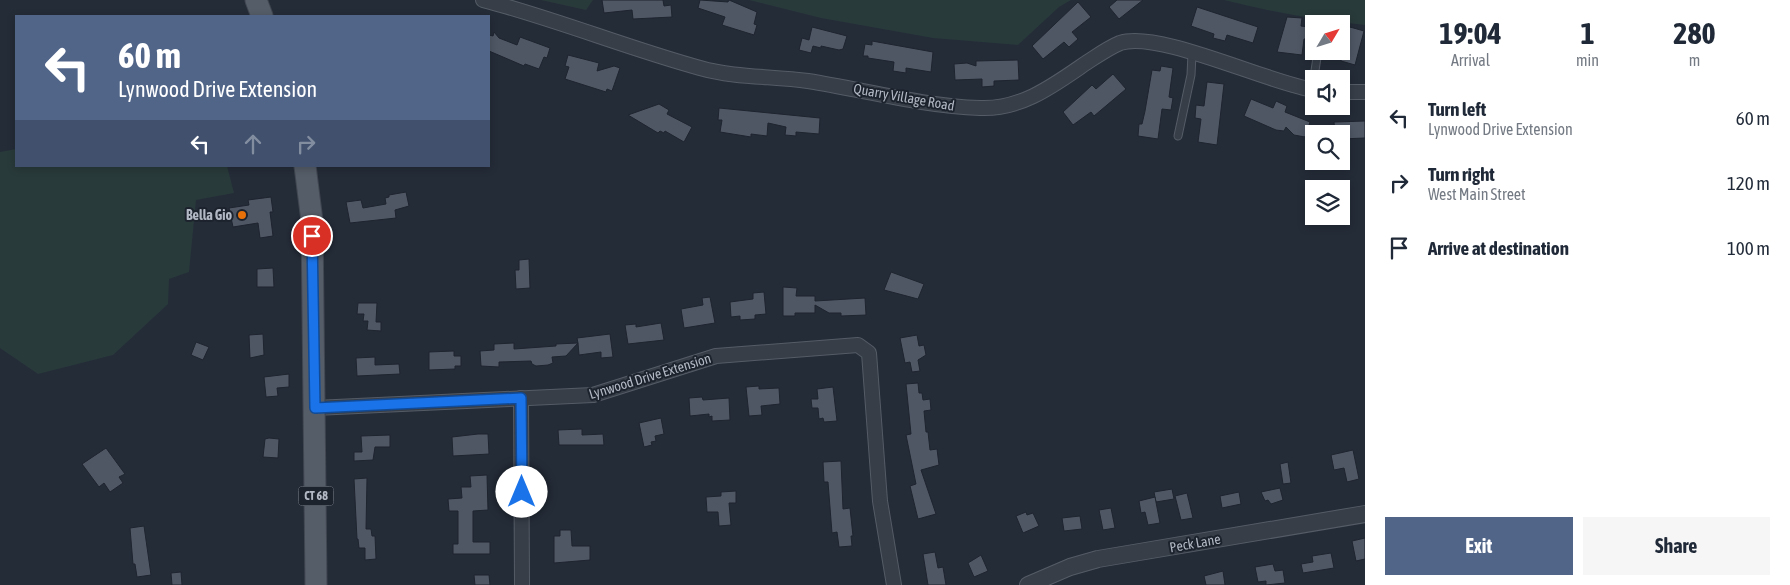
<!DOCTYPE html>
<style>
:root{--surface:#fff;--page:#f6f6f7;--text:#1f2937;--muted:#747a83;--accent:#516589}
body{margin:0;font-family:"Asap Condensed",sans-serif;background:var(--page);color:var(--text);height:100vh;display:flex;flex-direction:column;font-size:19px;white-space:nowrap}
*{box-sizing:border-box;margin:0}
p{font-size:16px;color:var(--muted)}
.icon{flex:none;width:28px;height:28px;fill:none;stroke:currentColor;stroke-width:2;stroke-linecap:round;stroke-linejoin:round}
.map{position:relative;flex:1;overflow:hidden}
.panel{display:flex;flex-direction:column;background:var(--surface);width:425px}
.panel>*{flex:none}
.guide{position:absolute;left:15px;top:15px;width:475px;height:152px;border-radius:0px;box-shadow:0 2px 8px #0003;background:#516589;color:#fff;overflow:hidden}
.needle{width:32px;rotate:52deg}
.tools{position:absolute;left:1305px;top:15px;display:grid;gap:10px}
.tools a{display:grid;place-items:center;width:45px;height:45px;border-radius:0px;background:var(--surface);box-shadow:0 2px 8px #0003;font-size:25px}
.pin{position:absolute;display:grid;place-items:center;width:42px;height:42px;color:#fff;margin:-21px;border:2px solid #fff;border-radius:50%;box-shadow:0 1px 5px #0007}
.me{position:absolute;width:55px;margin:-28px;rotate:0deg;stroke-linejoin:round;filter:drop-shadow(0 0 4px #0008)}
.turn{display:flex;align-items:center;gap:18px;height:105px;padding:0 20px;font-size:22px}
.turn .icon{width:65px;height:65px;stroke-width:2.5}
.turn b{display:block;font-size:35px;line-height:42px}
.lanes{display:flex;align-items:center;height:48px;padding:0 20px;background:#0003;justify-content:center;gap:25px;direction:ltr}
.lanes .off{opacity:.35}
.eta{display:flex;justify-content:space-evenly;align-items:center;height:85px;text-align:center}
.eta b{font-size:30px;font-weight:700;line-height:35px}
.cta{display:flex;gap:10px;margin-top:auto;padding:10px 20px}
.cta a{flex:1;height:58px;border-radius:0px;background:var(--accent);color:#fff;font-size:20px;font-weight:700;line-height:58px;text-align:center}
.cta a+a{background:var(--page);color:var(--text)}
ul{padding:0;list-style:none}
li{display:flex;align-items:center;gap:15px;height:65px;padding:0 20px}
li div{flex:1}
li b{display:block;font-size:19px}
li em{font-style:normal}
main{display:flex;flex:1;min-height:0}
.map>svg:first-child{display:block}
.green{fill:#293a3b}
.building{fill:#4f5765;stroke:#1f252f}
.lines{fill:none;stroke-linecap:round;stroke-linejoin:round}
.service-casing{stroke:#555c66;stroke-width:9}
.minor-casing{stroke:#555c66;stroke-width:16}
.tertiary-casing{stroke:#555c66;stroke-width:18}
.primary-casing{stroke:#414751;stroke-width:23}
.service{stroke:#373e48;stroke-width:7}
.minor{stroke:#373e48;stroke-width:14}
.tertiary{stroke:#373e48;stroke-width:16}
.primary{stroke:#555d68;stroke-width:21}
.route-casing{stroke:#114b97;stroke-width:12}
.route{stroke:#1a73e8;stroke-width:9}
.food-dot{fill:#e8710a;stroke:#1d232d;stroke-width:2}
.labels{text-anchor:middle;stroke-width:4;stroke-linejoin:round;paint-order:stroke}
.shield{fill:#1d232d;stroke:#858c97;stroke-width:1}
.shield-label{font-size:12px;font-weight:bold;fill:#b2b9c4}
.street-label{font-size:14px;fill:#b2b9c4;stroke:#1d232d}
.poi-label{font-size:14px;font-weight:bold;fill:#b2b9c4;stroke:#1d232d;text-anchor:end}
</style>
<main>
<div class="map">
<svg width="1365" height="585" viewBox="0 0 1365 585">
<rect width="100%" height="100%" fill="#242c38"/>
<g class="green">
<polygon points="541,0 593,0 586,10"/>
<polygon points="749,0 1071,0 1059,7 1018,45 933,38 821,18"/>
<path d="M1224,0H1365V25C1317,20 1271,12 1224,0Z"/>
<polygon points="16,149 16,166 227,166 234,193 196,200 189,272 169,279 168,304 113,355 38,374 0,348 0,152"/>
</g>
<g class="building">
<polygon points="602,0 663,0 664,6 671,5 672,17 633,19 632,10 604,13"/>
<polygon points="700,0 728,2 729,0 757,12 754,24 757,25 754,35 722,25 725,17 698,8"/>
<polygon points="1117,0 1143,0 1119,19 1109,7"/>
<polygon points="1078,2 1091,17 1072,32 1078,39 1069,47 1064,42 1043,59 1032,46"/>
<polygon points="1197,7 1258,27 1253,43 1227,35 1225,41 1213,38 1214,34 1191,26"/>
<polygon points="1287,17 1302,18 1301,26 1309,27 1308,39 1304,39 1302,55 1277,52"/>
<polygon points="812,27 847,36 843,49 839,50 821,46 821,48 813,46 811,53 799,50 802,38 809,40"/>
<polygon points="1350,27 1364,31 1355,65 1341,61 1341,30 1348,32"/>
<polygon points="494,32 499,38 517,45 520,37 550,48 547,58 544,57 539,69 525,64 524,66 489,51 489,35 493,36"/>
<polygon points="872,41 933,52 931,72 906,68 906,73 893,71 894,62 868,58 868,56 863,56 865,44 872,45"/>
<polygon points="568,55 599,63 597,71 614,66 620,68 612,91 607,89 606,92 565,79 569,67 565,66"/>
<polygon points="1018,60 1019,80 994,81 994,86 982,87 982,79 955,80 954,64 967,63 976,66 976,61"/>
<polygon points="1161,66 1173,68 1169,97 1173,98 1171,110 1162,109 1158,139 1138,136 1139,124 1142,124 1145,111 1152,70 1160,71"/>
<polygon points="1113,74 1126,89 1094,116 1091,112 1073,125 1063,112 1092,85 1096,89"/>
<polygon points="1207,82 1224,84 1217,145 1198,142 1201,119 1195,118 1196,105 1204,106"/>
<polygon points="1251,99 1273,108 1276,101 1287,106 1285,112 1310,122 1305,137 1294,135 1286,127 1284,131 1276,130 1244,116"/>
<polygon points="659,104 669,110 667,114 692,127 684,142 665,131 664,133 660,131 658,133 628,115"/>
<polygon points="719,108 820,118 819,134 796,132 796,136 785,135 786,127 768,123 767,136 751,134 751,137 720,132 722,120 718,120"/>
<polygon points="1365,121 1365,138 1341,139 1341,134 1335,134 1334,122"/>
<polygon points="406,192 409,206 395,210 396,218 350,223 346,202 361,200 363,208 386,204 385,198 389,197 389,195"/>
<polygon points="271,197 273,212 270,212 273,236 260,238 258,223 233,227 229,208 249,205 248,200"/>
<polygon points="529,259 530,288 516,289 515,270 519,270 519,260"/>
<polygon points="273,268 274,287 257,287 257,269"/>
<polygon points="891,272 924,284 918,299 884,290"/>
<polygon points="783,287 797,288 796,296 815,296 815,301 865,298 866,315 841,316 841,313 829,313 815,305 815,313 795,313 795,316 783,316"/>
<polygon points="764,292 766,314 755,315 755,319 740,320 740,316 731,317 730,302 753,299 753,293"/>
<polygon points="710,297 715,323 684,328 681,309 703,305 702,298"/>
<polygon points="358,303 377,303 376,322 381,322 381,331 367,330 368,321 363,321 364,314 357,314"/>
<polygon points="661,323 664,340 628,344 625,325 636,324 636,327"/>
<polygon points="263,334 264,355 250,358 249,335"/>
<polygon points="610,334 613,357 601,358 601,352 579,355 578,343 566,356 552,357 553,363 548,365 536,366 532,364 531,361 499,362 499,367 481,366 480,351 494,350 494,344 514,343 514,349 556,346 556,344 578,343 577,338"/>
<polygon points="917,335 919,346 924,345 926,355 918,360 920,371 912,372 910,362 905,363 900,338"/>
<polygon points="196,342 209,347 203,360 191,355"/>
<polygon points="454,351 454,356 461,356 461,366 455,366 455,369 429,370 429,352"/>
<polygon points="375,357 375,365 399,364 400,374 357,376 356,358"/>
<polygon points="289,374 289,387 277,388 278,396 266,397 264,377"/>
<polygon points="918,383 919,393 922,393 923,400 930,399 931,410 924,411 926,432 928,432 930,450 937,449 939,465 921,470 936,514 918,519 910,486 916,484 906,435 911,434 906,384"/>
<polygon points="759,386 759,389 779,388 780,404 761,406 762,415 749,416 746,387"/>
<polygon points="833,387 837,421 824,422 823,418 819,419 818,408 812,408 811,399 818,399 817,389"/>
<polygon points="702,397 703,400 729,398 730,420 712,421 712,416 709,417 709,414 690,416 689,398"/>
<polygon points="661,418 664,434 655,436 656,441 651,442 652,445 644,447 639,423"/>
<polygon points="582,429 582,435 603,434 604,445 559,445 558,430"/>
<polygon points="478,434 488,434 489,454 453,456 452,437"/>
<polygon points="390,435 390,447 375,447 373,460 354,461 354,452 362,452 361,436"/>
<polygon points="269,438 279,439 278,458 263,457 265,439"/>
<polygon points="106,448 125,474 119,477 123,483 110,492 104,483 99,487 82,464"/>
<polygon points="1353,450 1359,479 1347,482 1344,468 1334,470 1331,455"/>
<polygon points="841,461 843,509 850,508 853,536 851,536 852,546 839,547 837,532 832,533 828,482 824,482 823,462"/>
<polygon points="1288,462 1291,483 1283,484 1280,464"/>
<polygon points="487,475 488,510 473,511 473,542 490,542 490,554 453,554 453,544 458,544 458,511 449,511 448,499 462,498 461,487 471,487 470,476"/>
<polygon points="367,478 366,529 371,529 372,536 375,536 376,559 365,560 365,548 359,548 358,539 357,539 354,479"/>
<polygon points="1280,488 1283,500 1271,504 1268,500 1265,501 1261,492"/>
<polygon points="1172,489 1174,499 1156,502 1154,492"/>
<polygon points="736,491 736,503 729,503 731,525 719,526 718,512 707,512 706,497 721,496 721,492"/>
<polygon points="1239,492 1241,504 1222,508 1220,496"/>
<polygon points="1187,493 1193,518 1181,520 1175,496"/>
<polygon points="1155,497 1160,523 1148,525 1145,512 1141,513 1139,501"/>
<polygon points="1111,508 1115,528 1103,530 1099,510"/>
<polygon points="1026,512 1027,515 1033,513 1039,526 1023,533 1016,516"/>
<polygon points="1080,516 1082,529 1064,531 1062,518"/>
<polygon points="144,526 151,575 137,577 135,564 133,564 130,528"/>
<polygon points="560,530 571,530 572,546 590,546 590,560 554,563 554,536 560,536"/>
<polygon points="1365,538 1365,559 1356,561 1352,541"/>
<polygon points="935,552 938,568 943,567 946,585 928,585 923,554"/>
<polygon points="1331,553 1334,568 1303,573 1301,564 1313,562 1312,556"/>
<polygon points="981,555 988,571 974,577 968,563"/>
<polygon points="1273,564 1275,571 1283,570 1285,583 1266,585 1266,581 1258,582 1255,567"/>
<polygon points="1223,571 1225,585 1206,585 1204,576"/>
<polygon points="181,572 182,585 172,585 171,573"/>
<polygon points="474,575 489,575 490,585 475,585"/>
</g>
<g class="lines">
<g class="service-casing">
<g id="service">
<polyline points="1312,90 1318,51"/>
<polyline points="1178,136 1191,75 1192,54"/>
</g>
</g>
<g class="minor-casing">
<g id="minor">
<path d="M483,0C556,19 627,48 700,68C735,78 772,76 808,81C865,90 922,106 980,108C1021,110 1054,85 1086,63C1097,56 1108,48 1120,43C1159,30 1268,83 1314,90"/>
<polyline points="1341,92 1365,92"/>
<polyline points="521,398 522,585"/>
<polyline points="315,408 593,395 716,356 858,345 869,353 880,501 894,585"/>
</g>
</g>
<g class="tertiary-casing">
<polyline id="tertiary" points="1028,585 1070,567 1098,559 1365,514"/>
</g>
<g class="primary-casing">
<g id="primary">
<polyline points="256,0 262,16"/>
<polyline points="305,166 312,221 316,585"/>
</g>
</g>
<use href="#service" class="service"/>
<use href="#minor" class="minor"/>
<use href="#tertiary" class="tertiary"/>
<use href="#primary" class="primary"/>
</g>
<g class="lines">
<g class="route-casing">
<polyline id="route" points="312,236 315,408 521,398 522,492"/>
</g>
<use href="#route" class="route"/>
</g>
<circle class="food-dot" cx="242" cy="215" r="5"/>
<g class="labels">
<rect class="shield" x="298.5" y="486.5" width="35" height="19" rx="4"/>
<g class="shield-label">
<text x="316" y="500">CT 68</text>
</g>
<g class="street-label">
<text transform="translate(904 97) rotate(10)" y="5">Quarry Village Road</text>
<text transform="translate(650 376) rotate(-17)" y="5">Lynwood Drive Extension</text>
<text transform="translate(1195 543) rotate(-10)" y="5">Peck Lane</text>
</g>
<g class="poi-label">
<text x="232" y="220">Bella Gio</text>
</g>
</g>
</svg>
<div class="tools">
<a><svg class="needle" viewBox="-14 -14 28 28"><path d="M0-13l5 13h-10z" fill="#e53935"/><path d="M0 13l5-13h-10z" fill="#747a83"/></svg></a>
<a><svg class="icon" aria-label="sound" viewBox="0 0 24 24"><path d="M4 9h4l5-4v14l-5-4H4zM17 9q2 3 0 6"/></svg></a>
<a><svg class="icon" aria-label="search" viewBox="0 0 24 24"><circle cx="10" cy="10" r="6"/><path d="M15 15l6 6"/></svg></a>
<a><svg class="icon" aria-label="layers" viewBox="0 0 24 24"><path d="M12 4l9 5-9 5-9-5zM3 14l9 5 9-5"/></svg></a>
</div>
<div class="pin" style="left:312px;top:236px;background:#d93025"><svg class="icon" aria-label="arrive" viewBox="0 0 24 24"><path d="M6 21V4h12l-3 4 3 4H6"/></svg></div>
<svg class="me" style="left:522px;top:492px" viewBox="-20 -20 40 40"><circle r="19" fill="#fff"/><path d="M0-13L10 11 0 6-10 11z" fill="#1a73e8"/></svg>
<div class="guide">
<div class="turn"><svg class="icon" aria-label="left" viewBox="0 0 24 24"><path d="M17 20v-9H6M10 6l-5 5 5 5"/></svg><div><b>60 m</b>Lynwood Drive Extension</div></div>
<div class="lanes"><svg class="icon" aria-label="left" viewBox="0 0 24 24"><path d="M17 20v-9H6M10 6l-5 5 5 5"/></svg><svg class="icon off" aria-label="ahead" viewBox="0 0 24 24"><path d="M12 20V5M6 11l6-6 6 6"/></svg><svg class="icon off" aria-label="right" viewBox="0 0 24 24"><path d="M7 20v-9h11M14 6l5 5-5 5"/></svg></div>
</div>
</div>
<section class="panel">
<div class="eta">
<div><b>19:04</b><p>Arrival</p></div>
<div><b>1</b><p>min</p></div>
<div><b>280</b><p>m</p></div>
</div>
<ul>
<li><svg class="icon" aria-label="left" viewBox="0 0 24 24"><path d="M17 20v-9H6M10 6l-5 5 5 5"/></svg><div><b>Turn left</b><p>Lynwood Drive Extension</p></div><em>60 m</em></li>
<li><svg class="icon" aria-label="right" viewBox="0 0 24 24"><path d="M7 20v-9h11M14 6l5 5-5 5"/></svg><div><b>Turn right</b><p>West Main Street</p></div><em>120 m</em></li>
<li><svg class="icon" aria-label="arrive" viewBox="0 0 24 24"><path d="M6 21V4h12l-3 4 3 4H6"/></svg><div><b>Arrive at destination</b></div><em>100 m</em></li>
</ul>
<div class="cta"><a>Exit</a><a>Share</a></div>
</section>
</main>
